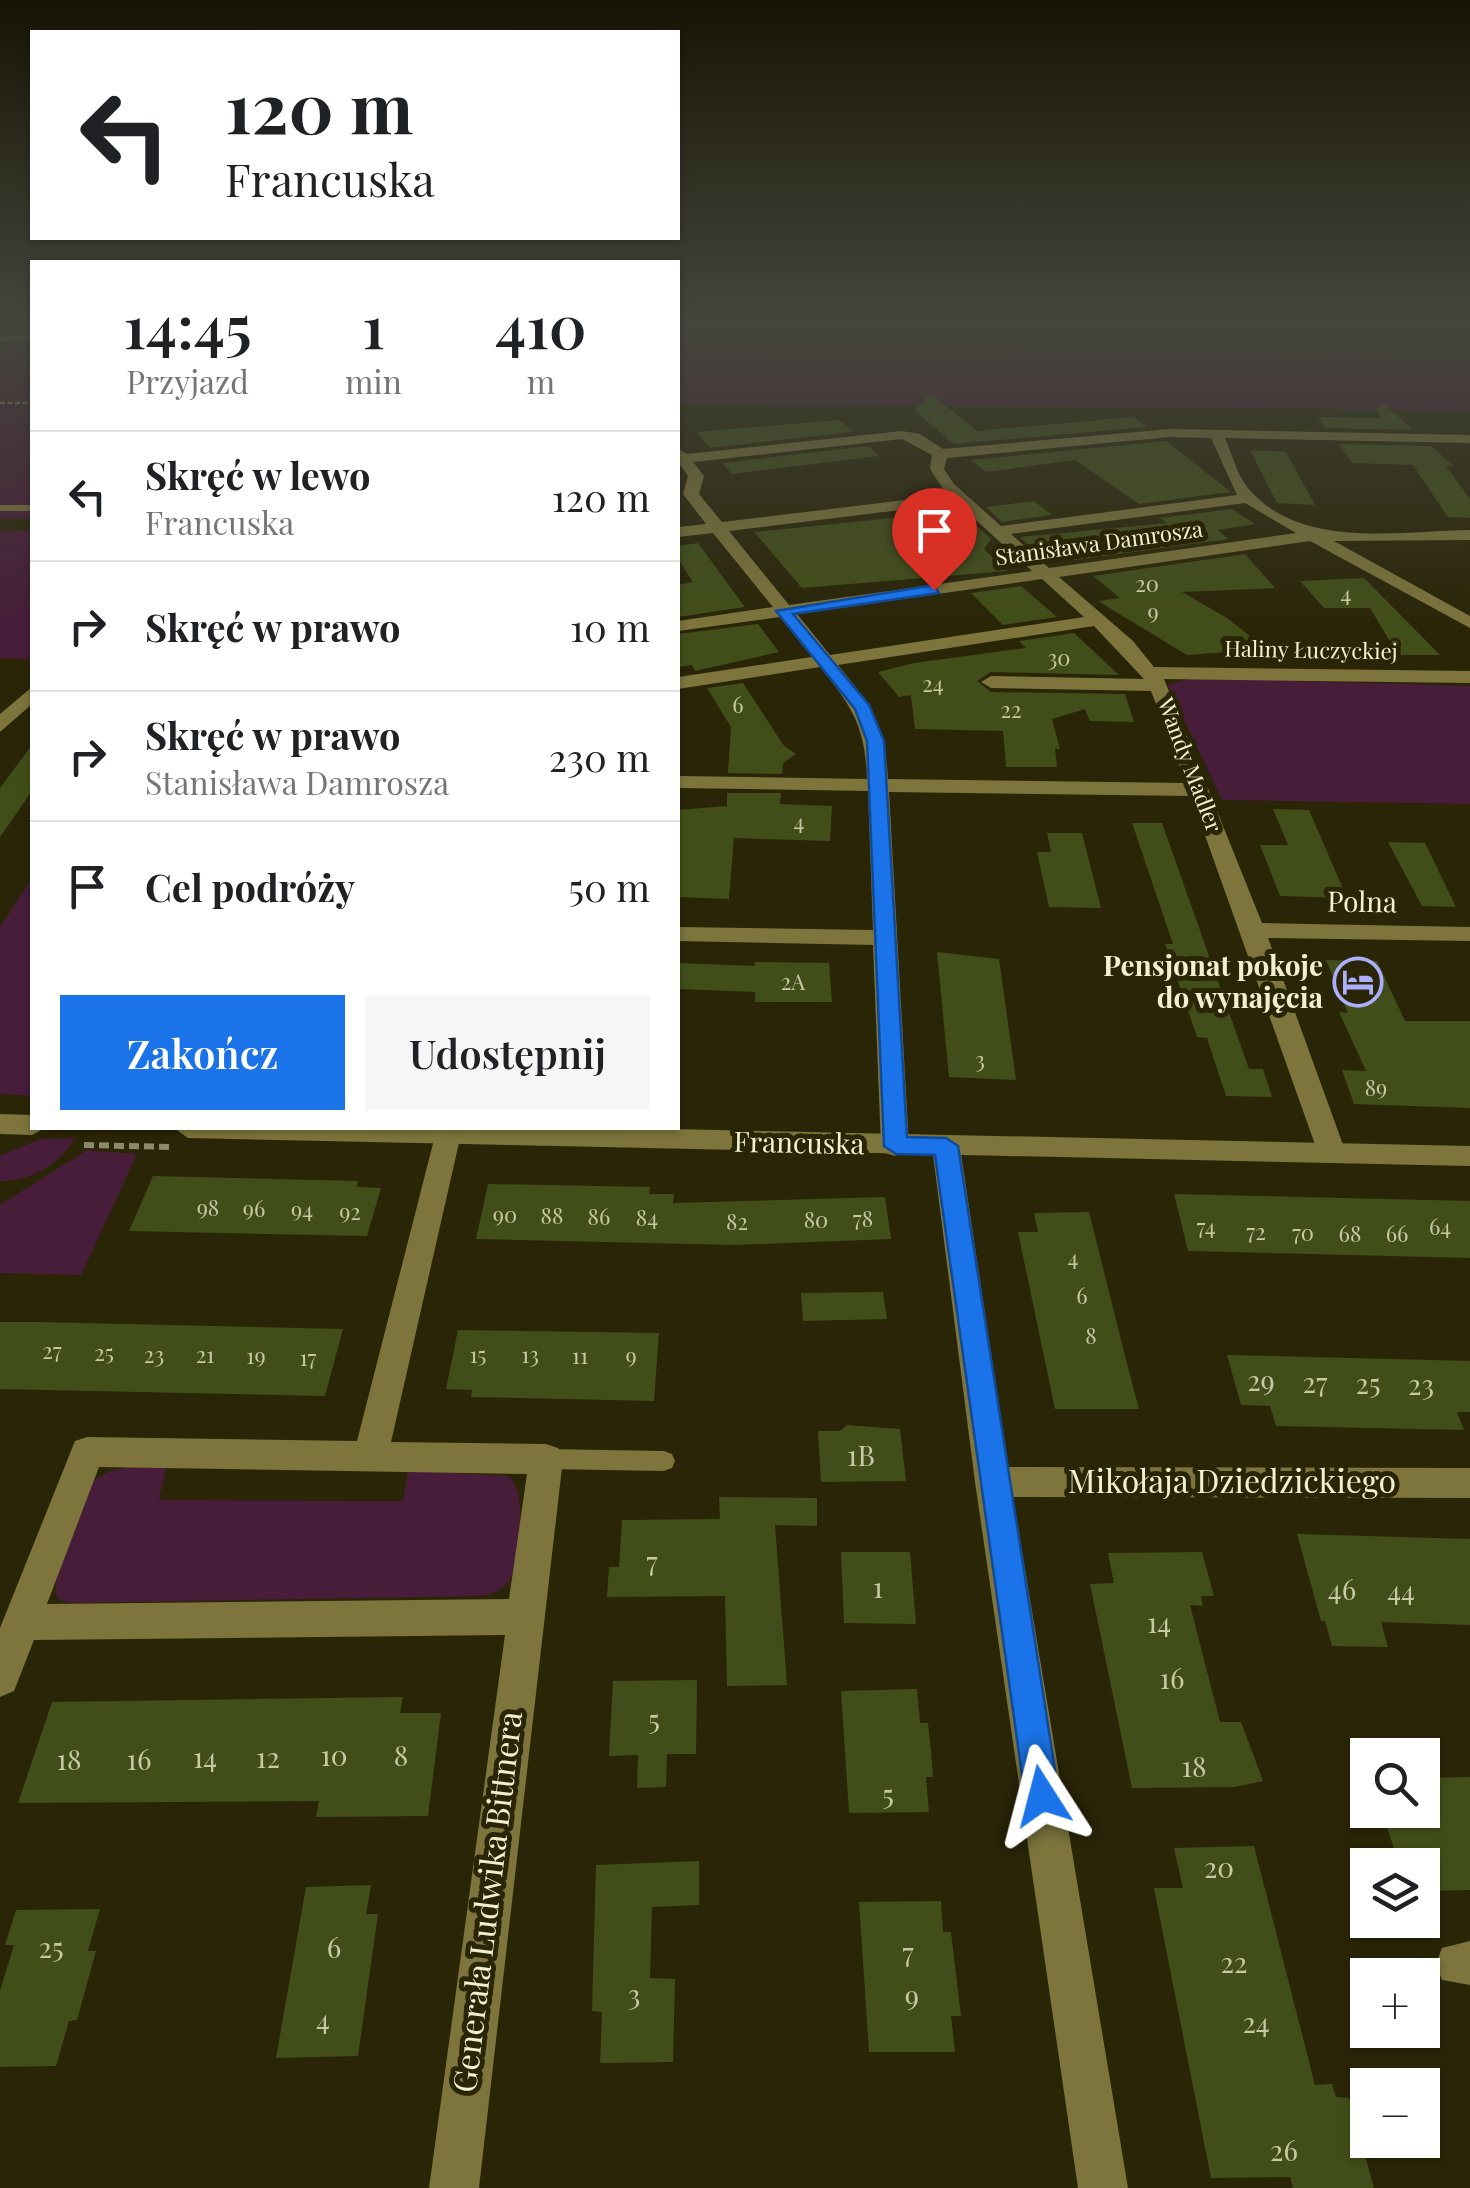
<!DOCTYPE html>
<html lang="pl">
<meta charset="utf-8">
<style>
:root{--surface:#fff;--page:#f6f6f6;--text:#202124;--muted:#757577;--line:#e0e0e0;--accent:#1a73e8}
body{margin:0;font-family:"Playfair Display",serif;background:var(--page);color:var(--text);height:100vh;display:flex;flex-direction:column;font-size:38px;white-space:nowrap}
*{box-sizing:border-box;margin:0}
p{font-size:32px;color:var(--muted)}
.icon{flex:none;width:55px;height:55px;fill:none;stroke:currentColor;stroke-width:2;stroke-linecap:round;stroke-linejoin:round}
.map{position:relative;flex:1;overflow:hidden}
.panel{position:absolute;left:30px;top:260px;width:650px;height:870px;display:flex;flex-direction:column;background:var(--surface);border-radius:0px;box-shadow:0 2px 8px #0004}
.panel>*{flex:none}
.hud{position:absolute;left:30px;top:30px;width:650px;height:210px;border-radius:0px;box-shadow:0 2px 8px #0004;background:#fff;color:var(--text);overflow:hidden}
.controls{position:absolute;left:1350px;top:1738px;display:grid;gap:20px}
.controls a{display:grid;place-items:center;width:90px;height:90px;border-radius:0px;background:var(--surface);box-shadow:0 2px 8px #0004;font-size:50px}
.pin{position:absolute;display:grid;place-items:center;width:85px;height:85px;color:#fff;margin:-102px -42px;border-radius:50% 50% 50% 0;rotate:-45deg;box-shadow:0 0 10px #0007}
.pin .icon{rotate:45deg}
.me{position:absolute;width:110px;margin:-55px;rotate:351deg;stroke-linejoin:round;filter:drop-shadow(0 0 8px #0008)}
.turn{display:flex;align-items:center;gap:35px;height:210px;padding:0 30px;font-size:45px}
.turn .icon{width:130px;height:130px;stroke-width:2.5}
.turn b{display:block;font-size:70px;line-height:85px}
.eta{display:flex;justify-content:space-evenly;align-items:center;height:170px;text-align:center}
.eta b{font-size:60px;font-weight:600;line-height:70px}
.cta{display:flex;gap:20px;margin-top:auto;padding:20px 30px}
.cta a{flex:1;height:115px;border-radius:0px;background:var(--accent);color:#fff;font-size:40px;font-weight:600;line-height:115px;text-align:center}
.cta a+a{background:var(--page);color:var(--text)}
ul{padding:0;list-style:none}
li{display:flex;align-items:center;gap:30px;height:130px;padding:0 30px;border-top:2px solid var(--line)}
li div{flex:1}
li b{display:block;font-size:38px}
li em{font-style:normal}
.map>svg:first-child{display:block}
.built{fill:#332e09}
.green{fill:#471d39}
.building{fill:#424e19}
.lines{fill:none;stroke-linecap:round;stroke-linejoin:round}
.path-far1{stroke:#8d896b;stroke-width:2.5;stroke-dasharray:5 2.5;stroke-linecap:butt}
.path{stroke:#8d896b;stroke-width:6;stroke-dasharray:10 5;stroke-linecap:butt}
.service{fill:#7d753c;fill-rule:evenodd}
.minor{fill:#7d753c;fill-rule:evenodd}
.tertiary{fill:#7d753c;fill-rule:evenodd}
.route{fill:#1a73e8;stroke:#114b97;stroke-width:2.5}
.labels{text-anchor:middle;stroke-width:10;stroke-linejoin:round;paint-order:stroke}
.far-street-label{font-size:22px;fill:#f3f0d2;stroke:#2a2507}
.number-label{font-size:22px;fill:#c7c8a4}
.street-label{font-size:28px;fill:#f3f0d2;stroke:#2a2507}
.poi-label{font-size:28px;font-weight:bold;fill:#f3f0d2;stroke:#2a2507;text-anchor:end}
.near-number-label{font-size:28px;fill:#c7c8a4}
.near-street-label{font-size:32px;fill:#f3f0d2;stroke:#2a2507}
</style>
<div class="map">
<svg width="1470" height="2188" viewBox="0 0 1470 2188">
<rect width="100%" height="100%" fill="#2a2507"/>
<polygon class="built" points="678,319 1470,319 1470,353 678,346"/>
<g class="green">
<polygon points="29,319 32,319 32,519 0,519 0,353"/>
<polygon points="678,319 945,319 1058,350 1470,353 1470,410 678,404"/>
<polygon points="0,531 32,531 32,659 0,658"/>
<polygon points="1192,678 1470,686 1470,804 1222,800 1168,685"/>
<polygon points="32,878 32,1096 0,1094 0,927"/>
<path d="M75,1138C60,1164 30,1182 0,1181V1156L4,1154L41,1139Z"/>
<polygon points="87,1150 137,1154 81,1275 0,1273 0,1205"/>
<path d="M126,1467H166L159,1500L403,1501L408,1471L508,1476C528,1489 521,1562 509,1581C502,1590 493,1594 482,1596L67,1603L57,1598C50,1576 79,1494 96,1479C105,1472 116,1469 126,1467Z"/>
</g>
<g class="building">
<polygon points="930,393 977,431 1133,417 1147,427 954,444 915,411"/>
<polygon points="1383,403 1413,430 1326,428 1318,417 1381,418 1376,410"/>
<polygon points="839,420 853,432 710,448 697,432"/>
<polygon points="1166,441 1231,492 1139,504 1075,460 986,472 971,460"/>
<polygon points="1338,444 1431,446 1454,466 1446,466 1470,499 1470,518 1448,517 1413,465 1353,463"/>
<polygon points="869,446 879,456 732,474 722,463"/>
<polygon points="1250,450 1286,452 1315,505 1277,503"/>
<polygon points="1034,501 1052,515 1002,522 986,507"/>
<polygon points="1232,509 1255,524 1217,530 1229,539 1075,560 1066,552 1041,556 1020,537 1167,523 1160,518"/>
<polygon points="960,511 991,539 984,549 1006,571 802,588 754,532"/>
<polygon points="698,543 736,595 745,607 678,617 678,585 693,582 678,559 678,546"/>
<polygon points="1245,554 1275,588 1182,592 1227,618 1266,649 1187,655 1098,601 1120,598 1093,576"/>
<polygon points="1364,578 1377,591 1440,655 1398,655 1370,608 1324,608 1300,581"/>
<polygon points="1021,586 1057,617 1003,625 971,593"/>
<polygon points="758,624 779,652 695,671 692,665 678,667 678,634"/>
<polygon points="1074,633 1119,675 991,672 977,681 991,692 1125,694 1134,722 1090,721 1085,709 1052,719 1060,749 1055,749 1057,767 1006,767 1003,731 915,729 911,695 899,697 878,672 914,663 1026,648 1019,641"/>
<polygon points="743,683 784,746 796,754 783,763 782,774 728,773 731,727 707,688"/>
<polygon points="32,745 32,791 0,837 0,788"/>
<polygon points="727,793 781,793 780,804 832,806 830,841 734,838 729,899 678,897 678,810 727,806"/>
<polygon points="1273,809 1309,810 1347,898 1280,896 1260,845 1288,845"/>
<polygon points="1132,823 1162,823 1249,1069 1263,1069 1272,1097 1226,1096 1207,1038 1197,1037 1165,944 1173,944"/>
<polygon points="1047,833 1082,833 1101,908 1049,907 1037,852 1051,852"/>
<polygon points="1388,842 1425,843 1456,907 1422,906"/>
<polygon points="937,952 999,959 1016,1080 949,1077"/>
<polygon points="1326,960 1377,961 1405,1021 1470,1021 1470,1108 1354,1104 1342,1070 1366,1071 1339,1012 1348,1013"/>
<polygon points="754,962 829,963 832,1002 755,1002 755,992 678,989 678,963 755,966"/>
<polygon points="153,1176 358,1181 357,1187 381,1188 367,1236 129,1231"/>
<polygon points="488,1184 650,1187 649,1194 674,1194 673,1203 885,1197 891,1239 734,1245 476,1239"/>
<polygon points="1174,1194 1470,1201 1470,1258 1188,1251"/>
<polygon points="1089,1212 1127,1364 1139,1409 1055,1409 1018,1232 1038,1232 1034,1213"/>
<polygon points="883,1292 887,1319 803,1321 801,1293"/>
<polygon points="0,1322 38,1322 343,1329 325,1396 0,1389"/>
<polygon points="458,1330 659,1333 654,1401 471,1397 472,1390 446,1389"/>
<polygon points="1227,1355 1470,1361 1470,1412 1457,1412 1464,1430 1276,1426 1270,1406 1241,1405"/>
<polygon points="847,1425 900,1429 906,1481 821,1482 818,1431 840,1431"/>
<polygon points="719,1497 817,1498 817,1526 775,1525 787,1685 727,1686 725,1596 607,1597 609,1567 619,1567 622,1520 720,1519"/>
<polygon points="1297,1534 1470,1539 1470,1625 1381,1622 1388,1647 1332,1646 1325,1621 1321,1621"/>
<polygon points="841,1552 910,1552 916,1624 844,1623"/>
<polygon points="1202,1552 1214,1596 1201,1596 1203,1606 1190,1605 1220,1722 1241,1722 1263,1781 1235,1787 1132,1788 1090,1584 1114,1583 1108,1553"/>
<polygon points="697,1680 696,1754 667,1754 666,1787 637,1788 638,1755 609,1756 613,1681"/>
<polygon points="917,1689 920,1723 928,1723 931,1751 933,1777 926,1777 929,1812 849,1813 841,1691"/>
<polygon points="403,1697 400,1713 441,1713 428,1816 316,1817 319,1801 18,1803 52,1702"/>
<polygon points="1470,1777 1470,1890 1422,1891 1422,1865 1399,1865 1382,1810 1422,1810 1422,1778"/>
<polygon points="1254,1846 1315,2085 1332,2084 1336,2097 1349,2098 1374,2188 1293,2188 1290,2177 1211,2178 1154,1888 1183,1888 1174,1848"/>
<polygon points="699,1861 699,1905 652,1907 650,1978 675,1979 673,2062 600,2063 602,2012 592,2011 596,1865"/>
<polygon points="371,1885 366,1914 378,1914 358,2056 276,2058 306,1887"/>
<polygon points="941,1901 943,1932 951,1932 961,2016 951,2016 955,2052 869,2052 859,1902"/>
<polygon points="100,1909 88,1951 96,1951 77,2020 69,2021 56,2066 0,2067 0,1991 14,1945 5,1945 16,1910"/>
</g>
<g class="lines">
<polyline class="path-far1" points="0,403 32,403"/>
<polyline class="path" points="84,1145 173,1147"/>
<g class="service">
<polygon points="32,335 32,339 0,341 2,337"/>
<rect x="0" y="505" width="32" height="6"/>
<polygon points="546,1449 664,1451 672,1454 675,1461 672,1468 664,1471 546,1469 538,1466 535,1459 538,1452"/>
</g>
<g class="minor">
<path d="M1170,429L1470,435V443L1225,438C1232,454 1237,475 1248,488C1300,550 1398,531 1470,530V540L1334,541L1470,616V628L1310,541L1059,577L1133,641L1154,667L1470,671V683L1164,679L1262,923L1470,927V941L1268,938L1346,1153L1342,1160H1322L1318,1153L1191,796L889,792L909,1146L895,1156L885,1153L881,1146L873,945L678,941V927L873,930L868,791L678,788V776L867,779C865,726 853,708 820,667L678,689V677L812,657L780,617L678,631V621L773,607L713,533L678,537V527L706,524L683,494L688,476L678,462V449L687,454L902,431L920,434L943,449ZM1170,437L1211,438L1237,495L1001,526L954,484L944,469L947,458ZM902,439L932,455L930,469L947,495L722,522L699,494L704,476L693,462ZM957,503L1032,571L789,605L729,531ZM1245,503L1296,533L1049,568L1011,534ZM1042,579L1084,617L830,655L797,614ZM1094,626L1144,679L991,676L981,682L991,688L1151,691L1186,783L888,779C885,725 871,706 838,665Z"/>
<polygon points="32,687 32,704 0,732 0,714"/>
<path d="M437,1128H457L461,1134L391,1442L546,1444L558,1448L563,1459L479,2188H429L505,1635L34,1640L14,1691L0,1697V1628L75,1441L87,1437L357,1441ZM99,1467L527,1474L509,1599L47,1604Z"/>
<polygon points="946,1137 960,1147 1008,1467 1470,1468 1470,1498 1013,1497 1128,2188 1078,2188 975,1482 932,1147"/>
<polygon points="1470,1941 1470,1985 1442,1980 1436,1964 1442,1948"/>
</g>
<g class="tertiary">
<polygon points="0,1114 32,1115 32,1128 45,1128 32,1135 0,1134"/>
<polygon points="174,1128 622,1128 1470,1146 1470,1166 188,1138"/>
</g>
</g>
<linearGradient id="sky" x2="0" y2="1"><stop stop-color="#171404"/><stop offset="0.51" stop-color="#44463c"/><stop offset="1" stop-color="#44463c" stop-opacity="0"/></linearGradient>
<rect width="1470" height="626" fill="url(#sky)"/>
<polygon class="route" points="934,585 939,593 793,614 869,705 884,741 907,1137 946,1138 958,1146 1059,1796 1054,1808 1042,1813 1030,1808 1025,1796 935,1155 896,1154 884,1146 867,741 855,709 776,611"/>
<defs>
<g id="hotel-ring" transform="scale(2.5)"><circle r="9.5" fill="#2a2507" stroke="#acaffb" stroke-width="1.5"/><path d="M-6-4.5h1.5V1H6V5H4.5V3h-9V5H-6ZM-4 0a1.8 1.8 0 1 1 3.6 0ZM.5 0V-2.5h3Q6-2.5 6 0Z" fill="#acaffb"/></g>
</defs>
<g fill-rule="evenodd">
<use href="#hotel-ring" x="1358" y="982"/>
</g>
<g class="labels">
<g class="far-street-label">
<text transform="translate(1099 543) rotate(-8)" y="8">Stanisława Damrosza</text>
<text transform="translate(1311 650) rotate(1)" y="8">Haliny Łuczyckiej</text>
<text transform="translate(1190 765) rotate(69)" y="8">Wandy Madler</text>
</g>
<g class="number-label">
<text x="1147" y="592">20</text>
<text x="1346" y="602">4</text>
<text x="1153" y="620">9</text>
<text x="1059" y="666">30</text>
<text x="933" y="692">24</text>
<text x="738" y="713">6</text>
<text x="1011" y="718">22</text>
<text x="799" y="830">4</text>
<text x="793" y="990">2A</text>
<text x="980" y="1068">3</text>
<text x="1376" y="1096">89</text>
<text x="208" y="1216">98</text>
<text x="254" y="1217">96</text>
<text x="302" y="1218">94</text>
<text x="350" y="1220">92</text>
<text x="505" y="1223">90</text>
<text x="552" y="1224">88</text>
<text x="599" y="1225">86</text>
<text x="647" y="1226">84</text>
<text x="863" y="1227">78</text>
<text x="816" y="1228">80</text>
<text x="737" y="1230">82</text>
<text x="1206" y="1235">74</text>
<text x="1440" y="1235">64</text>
<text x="1256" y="1240">72</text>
<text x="1303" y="1241">70</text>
<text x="1350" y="1242">68</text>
<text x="1397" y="1242">66</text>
<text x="1073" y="1266">4</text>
<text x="1082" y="1304">6</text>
<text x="1091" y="1344">8</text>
<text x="52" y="1359">27</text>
<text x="104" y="1361">25</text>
<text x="154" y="1363">23</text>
<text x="205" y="1363">21</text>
<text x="478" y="1363">15</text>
<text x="530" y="1363">13</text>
<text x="256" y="1364">19</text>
<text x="580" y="1364">11</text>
<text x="631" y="1364">9</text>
<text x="308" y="1366">17</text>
</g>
<g class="street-label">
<text transform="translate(1362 902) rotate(1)" y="10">Polna</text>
<text transform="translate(799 1143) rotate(1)" y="10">Francuska</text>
</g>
<g class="poi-label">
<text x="1323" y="976">Pensjonat pokoje<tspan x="1323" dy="32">do wynajęcia</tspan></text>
</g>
<g class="near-number-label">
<text x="1261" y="1391">29</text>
<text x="1315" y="1393">27</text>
<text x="1368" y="1394">25</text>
<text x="1421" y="1395">23</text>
<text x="861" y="1466">1B</text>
<text x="652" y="1572">7</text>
<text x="878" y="1598">1</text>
<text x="1342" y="1600">46</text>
<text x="1401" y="1601">44</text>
<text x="1159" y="1633">14</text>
<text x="1172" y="1689">16</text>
<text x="654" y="1730">5</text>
<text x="334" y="1766">10</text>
<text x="401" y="1766">8</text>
<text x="205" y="1768">14</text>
<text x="268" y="1768">12</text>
<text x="69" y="1770">18</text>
<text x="139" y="1770">16</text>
<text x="1194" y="1777">18</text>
<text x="888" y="1805">5</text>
<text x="1219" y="1878">20</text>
<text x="51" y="1958">25</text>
<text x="334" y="1958">6</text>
<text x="908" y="1963">7</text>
<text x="1234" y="1973">22</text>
<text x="634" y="2005">3</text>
<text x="912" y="2006">9</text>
<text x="323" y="2030">4</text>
<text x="1256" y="2033">24</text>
<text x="1284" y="2161">26</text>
</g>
<g class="near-street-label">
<text x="1232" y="1493">Mikołaja Dziedzickiego</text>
<text transform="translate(488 1902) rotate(-83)" y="11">Generała Ludwika Bittnera</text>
</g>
</g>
</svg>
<div class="controls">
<a><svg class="icon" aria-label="search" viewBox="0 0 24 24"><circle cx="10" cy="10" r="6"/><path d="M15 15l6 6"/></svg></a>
<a><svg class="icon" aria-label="layers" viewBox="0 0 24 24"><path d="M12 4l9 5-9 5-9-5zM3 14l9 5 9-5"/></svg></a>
<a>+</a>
<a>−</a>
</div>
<div class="pin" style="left:934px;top:590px;background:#d93025"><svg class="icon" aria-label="arrive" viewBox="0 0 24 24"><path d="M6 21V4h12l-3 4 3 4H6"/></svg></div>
<svg class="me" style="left:1042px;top:1796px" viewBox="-20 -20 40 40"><path d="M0-17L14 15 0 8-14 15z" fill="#1a73e8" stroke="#fff" stroke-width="4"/></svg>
<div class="hud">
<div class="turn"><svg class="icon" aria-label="left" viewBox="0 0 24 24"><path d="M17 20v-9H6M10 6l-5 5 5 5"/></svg><div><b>120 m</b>Francuska</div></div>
</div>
<section class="panel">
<div class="eta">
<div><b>14:45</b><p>Przyjazd</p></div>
<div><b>1</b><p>min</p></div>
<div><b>410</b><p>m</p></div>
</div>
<ul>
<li><svg class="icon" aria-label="left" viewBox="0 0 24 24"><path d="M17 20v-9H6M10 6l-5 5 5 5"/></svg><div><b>Skręć w lewo</b><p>Francuska</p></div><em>120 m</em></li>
<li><svg class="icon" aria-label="right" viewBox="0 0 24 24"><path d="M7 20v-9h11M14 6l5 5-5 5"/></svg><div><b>Skręć w prawo</b></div><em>10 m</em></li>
<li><svg class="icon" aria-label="right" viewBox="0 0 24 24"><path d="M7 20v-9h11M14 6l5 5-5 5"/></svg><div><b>Skręć w prawo</b><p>Stanisława Damrosza</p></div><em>230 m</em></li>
<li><svg class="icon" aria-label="arrive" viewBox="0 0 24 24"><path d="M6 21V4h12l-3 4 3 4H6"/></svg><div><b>Cel podróży</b></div><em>50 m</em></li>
</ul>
<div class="cta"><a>Zakończ</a><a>Udostępnij</a></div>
</section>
</div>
